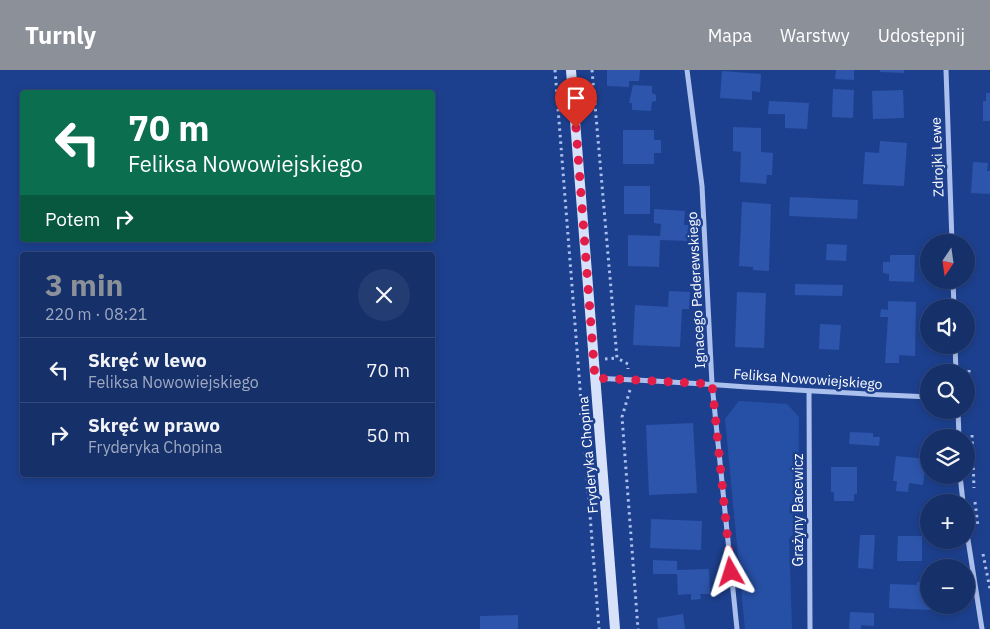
<!DOCTYPE html>
<html lang="pl">
<meta charset="utf-8">
<style>
:root{--surface:#16306a;--page:#233c72;--text:#f1f3f6;--muted:#9ea9c1;--line:#354b7e;--accent:#8c9099}
body{margin:0;font-family:"IBM Plex Sans",sans-serif;background:var(--page);color:var(--text);height:100vh;display:flex;flex-direction:column;font-size:19px;white-space:nowrap}
*{box-sizing:border-box;margin:0}
p{font-size:16px;color:var(--muted)}
.icon{flex:none;width:28px;height:28px;fill:none;stroke:currentColor;stroke-width:2;stroke-linecap:round;stroke-linejoin:round}
.map{position:relative;flex:1;overflow:hidden}
.panel{position:absolute;left:20px;top:182px;width:415px;height:225px;display:flex;flex-direction:column;background:var(--surface);border-radius:5px;box-shadow:0 2px 8px #0003,0 0 0 1px var(--line)}
.panel>*{flex:none}
.top-card{position:absolute;left:20px;top:20px;width:415px;height:152px;border-radius:5px;box-shadow:0 2px 8px #0003,0 0 0 1px var(--line);background:#0b6e4f;color:#fff;overflow:hidden}
.needle{width:32px;rotate:193deg}
.fabs{position:absolute;left:920px;top:164px;display:grid;gap:10px}
.fabs a{display:grid;place-items:center;width:55px;height:55px;border-radius:50%;background:var(--surface);box-shadow:0 2px 8px #0003,0 0 0 1px var(--line);font-size:25px}
.pin{position:absolute;display:grid;place-items:center;width:42px;height:42px;color:#fff;margin:-51px -21px;border-radius:50% 50% 50% 0;rotate:-45deg;box-shadow:0 0 5px #0007}
.pin .icon{rotate:45deg}
.me{position:absolute;width:55px;margin:-28px;rotate:354deg;stroke-linejoin:round;filter:drop-shadow(0 0 4px #0008)}
.turn{display:flex;align-items:center;gap:18px;height:105px;padding:0 25px;font-size:22px}
.turn .icon{width:65px;height:65px;stroke-width:2.5}
.turn b{display:block;font-size:35px;line-height:42px}
.then{display:flex;align-items:center;height:48px;padding:0 25px;background:#0003;gap:10px;font-size:19px}
.round{display:grid;place-items:center;flex:none;width:52px;height:52px;border-radius:26px;background:var(--page)}
.overview{display:flex;align-items:center;justify-content:space-between;height:85px;padding:0 25px}
h1{font-size:30px;font-weight:700;line-height:38px;color:var(--accent)}
ul{padding:0;list-style:none}
li{display:flex;align-items:center;gap:15px;height:65px;padding:0 25px;border-top:1px solid var(--line)}
li div{flex:1}
li b{display:block;font-size:19px}
li em{font-style:normal}
header{display:flex;align-items:center;gap:30px;box-sizing:border-box;height:70px;padding:0 25px;background:var(--accent);color:#fff}
header strong{font-size:24px}
nav{display:flex;gap:28px;margin-inline-start:auto;font-size:18px}
.map>svg:first-child{display:block}
.green{fill:#2650a6}
.building{fill:#2c55ab}
.lines{fill:none;stroke-linecap:round;stroke-linejoin:round}
.path{stroke:#abc0ed;stroke-width:3;stroke-dasharray:2.5 4;stroke-linecap:butt}
.street{stroke:#abc0ed;stroke-width:5}
.secondary{stroke:#d7e2fa;stroke-width:10}
.route{stroke:#e11d48;stroke-width:9;stroke-dasharray:0 16.2}
.labels{text-anchor:middle;stroke-width:5;stroke-linejoin:round;paint-order:stroke}
.street-label{font-size:14px;fill:#fff;stroke:#1d408e}
</style>
<header>
<strong>Turnly</strong>
<nav><a>Mapa</a><a>Warstwy</a><a>Udostępnij</a></nav>
</header>
<div class="map">
<svg width="990" height="559" viewBox="0 0 990 559">
<rect width="100%" height="100%" fill="#1d408e"/>
<polygon class="green" points="739,331 787,334 799,347 798,457 789,469 792,559 745,559 725,349"/>
<g class="building">
<polygon points="607,0 640,0 639,11 629,11 629,17 607,16"/>
<polygon points="836,0 854,0 854,10 835,9"/>
<polygon points="880,0 904,0 904,3 880,2"/>
<polygon points="722,1 761,4 760,22 752,21 752,30 720,28"/>
<polygon points="633,15 652,16 652,23 656,25 656,31 652,32 651,41 632,40 632,33 629,33"/>
<polygon points="833,19 854,20 853,48 832,47"/>
<polygon points="903,20 904,48 873,49 872,21"/>
<polygon points="986,23 990,23 990,51 983,51 983,31 986,31"/>
<polygon points="769,31 809,33 807,59 785,58 785,44 768,44"/>
<polygon points="733,57 761,58 761,82 773,83 772,105 767,105 766,114 740,112 741,82 733,81"/>
<polygon points="623,60 654,60 654,70 661,70 661,83 654,83 654,94 623,94"/>
<polygon points="880,71 907,73 904,116 863,114 865,82 879,83"/>
<polygon points="973,92 988,93 987,101 990,101 990,124 971,123"/>
<rect x="624" y="116" width="26" height="28"/>
<polygon points="790,127 858,130 857,149 789,146"/>
<polygon points="742,132 771,134 769,201 753,200 753,197 739,196"/>
<polygon points="654,139 685,141 684,155 688,155 687,171 660,170 659,197 628,196 628,165 660,166 661,154 654,153"/>
<polygon points="827,174 847,175 846,191 826,190"/>
<polygon points="890,185 915,185 914,212 889,211 889,204 883,203 883,192 890,192"/>
<polygon points="795,214 843,215 842,226 795,225"/>
<polygon points="669,221 690,222 689,239 682,239 680,277 633,275 635,235 668,237"/>
<polygon points="737,222 766,223 764,278 735,277"/>
<polygon points="888,231 916,232 915,286 899,285 899,293 885,293 888,247 880,247 881,239 888,240"/>
<polygon points="820,254 841,255 839,280 819,279"/>
<polygon points="693,353 697,423 649,425 646,355"/>
<polygon points="850,362 873,363 873,367 880,367 879,376 849,374"/>
<polygon points="896,386 926,389 923,415 909,413 908,422 896,421 897,411 893,411"/>
<polygon points="831,397 857,397 857,424 854,424 854,431 834,431 834,422 831,422"/>
<polygon points="651,449 702,451 701,480 650,478"/>
<polygon points="860,465 875,465 873,499 858,498"/>
<polygon points="898,466 922,466 922,491 897,491"/>
<polygon points="653,490 677,491 677,500 709,499 710,524 700,524 701,529 691,530 691,524 678,525 677,504 653,504"/>
<polygon points="917,512 929,512 930,540 889,538 890,514 917,515"/>
<polygon points="850,542 874,543 874,556 861,555 861,559 849,559"/>
<polygon points="683,544 685,559 658,559 657,548"/>
<polygon points="518,545 518,559 480,559 480,546"/>
</g>
<g class="lines">
<g class="path">
<polyline points="555,0 599,559"/>
<polyline points="592,0 617,288 628,294 628,299"/>
<polyline points="966,247 967,274"/>
<polyline points="605,289 617,288"/>
<polyline points="969,300 970,339"/>
<polyline points="630,320 622,347 638,559"/>
<polyline points="972,365 974,418"/>
<polyline points="975,432 978,456"/>
<polyline points="983,484 990,519"/>
</g>
<g class="street">
<polyline points="687,0 702,116 712,314 737,559"/>
<polyline points="946,0 952,172"/>
<polyline points="953,210 954,238"/>
<polyline points="955,275 956,302"/>
<path d="M595,308C707,313 817,323 929,327"/>
<polyline points="809,321 810,559"/>
<polyline points="958,340 959,368"/>
<polyline points="960,405 963,432"/>
<polyline points="966,457 982,559"/>
</g>
<polyline class="secondary" points="571,0 615,559"/>
</g>
<g class="lines">
<polyline class="route" points="576,58 595,308 712,314 731,502"/>
</g>
<g class="labels">
<g class="street-label">
<text transform="translate(937 87) rotate(-92)" y="5">Zdrojki Lewe</text>
<text transform="translate(696 220) rotate(-93)" y="5">Ignacego Paderewskiego</text>
<text transform="translate(808 309) rotate(4)" y="5">Feliksa Nowowiejskiego</text>
<text transform="translate(588 385) rotate(-95)" y="5">Fryderyka Chopina</text>
<text transform="translate(798 440) rotate(-90)" y="5">Grażyny Bacewicz</text>
</g>
</g>
</svg>
<div class="fabs">
<a><svg class="needle" viewBox="-14 -14 28 28"><path d="M0-13l5 13h-10z" fill="#e53935"/><path d="M0 13l5-13h-10z" fill="#9ea9c1"/></svg></a>
<a><svg class="icon" aria-label="sound" viewBox="0 0 24 24"><path d="M4 9h4l5-4v14l-5-4H4zM17 9q2 3 0 6"/></svg></a>
<a><svg class="icon" aria-label="search" viewBox="0 0 24 24"><circle cx="10" cy="10" r="6"/><path d="M15 15l6 6"/></svg></a>
<a><svg class="icon" aria-label="layers" viewBox="0 0 24 24"><path d="M12 4l9 5-9 5-9-5zM3 14l9 5 9-5"/></svg></a>
<a>+</a>
<a>−</a>
</div>
<div class="pin" style="left:576px;top:58px;background:#d93025"><svg class="icon" aria-label="arrive" viewBox="0 0 24 24"><path d="M6 21V4h12l-3 4 3 4H6"/></svg></div>
<svg class="me" style="left:731px;top:502px" viewBox="-20 -20 40 40"><path d="M0-17L14 15 0 8-14 15z" fill="#e11d48" stroke="#fff" stroke-width="4"/></svg>
<div class="top-card">
<div class="turn"><svg class="icon" aria-label="left" viewBox="0 0 24 24"><path d="M17 20v-9H6M10 6l-5 5 5 5"/></svg><div><b>70 m</b>Feliksa Nowowiejskiego</div></div>
<div class="then">Potem<svg class="icon" aria-label="right" viewBox="0 0 24 24"><path d="M7 20v-9h11M14 6l5 5-5 5"/></svg></div>
</div>
<section class="panel">
<div class="overview"><div><h1>3 min</h1><p>220 m · 08:21</p></div><a class="round"><svg class="icon" aria-label="close" viewBox="0 0 24 24"><path d="M6 6l12 12M18 6L6 18"/></svg></a></div>
<ul>
<li><svg class="icon" aria-label="left" viewBox="0 0 24 24"><path d="M17 20v-9H6M10 6l-5 5 5 5"/></svg><div><b>Skręć w lewo</b><p>Feliksa Nowowiejskiego</p></div><em>70 m</em></li>
<li><svg class="icon" aria-label="right" viewBox="0 0 24 24"><path d="M7 20v-9h11M14 6l5 5-5 5"/></svg><div><b>Skręć w prawo</b><p>Fryderyka Chopina</p></div><em>50 m</em></li>
</ul>
</section>
</div>
